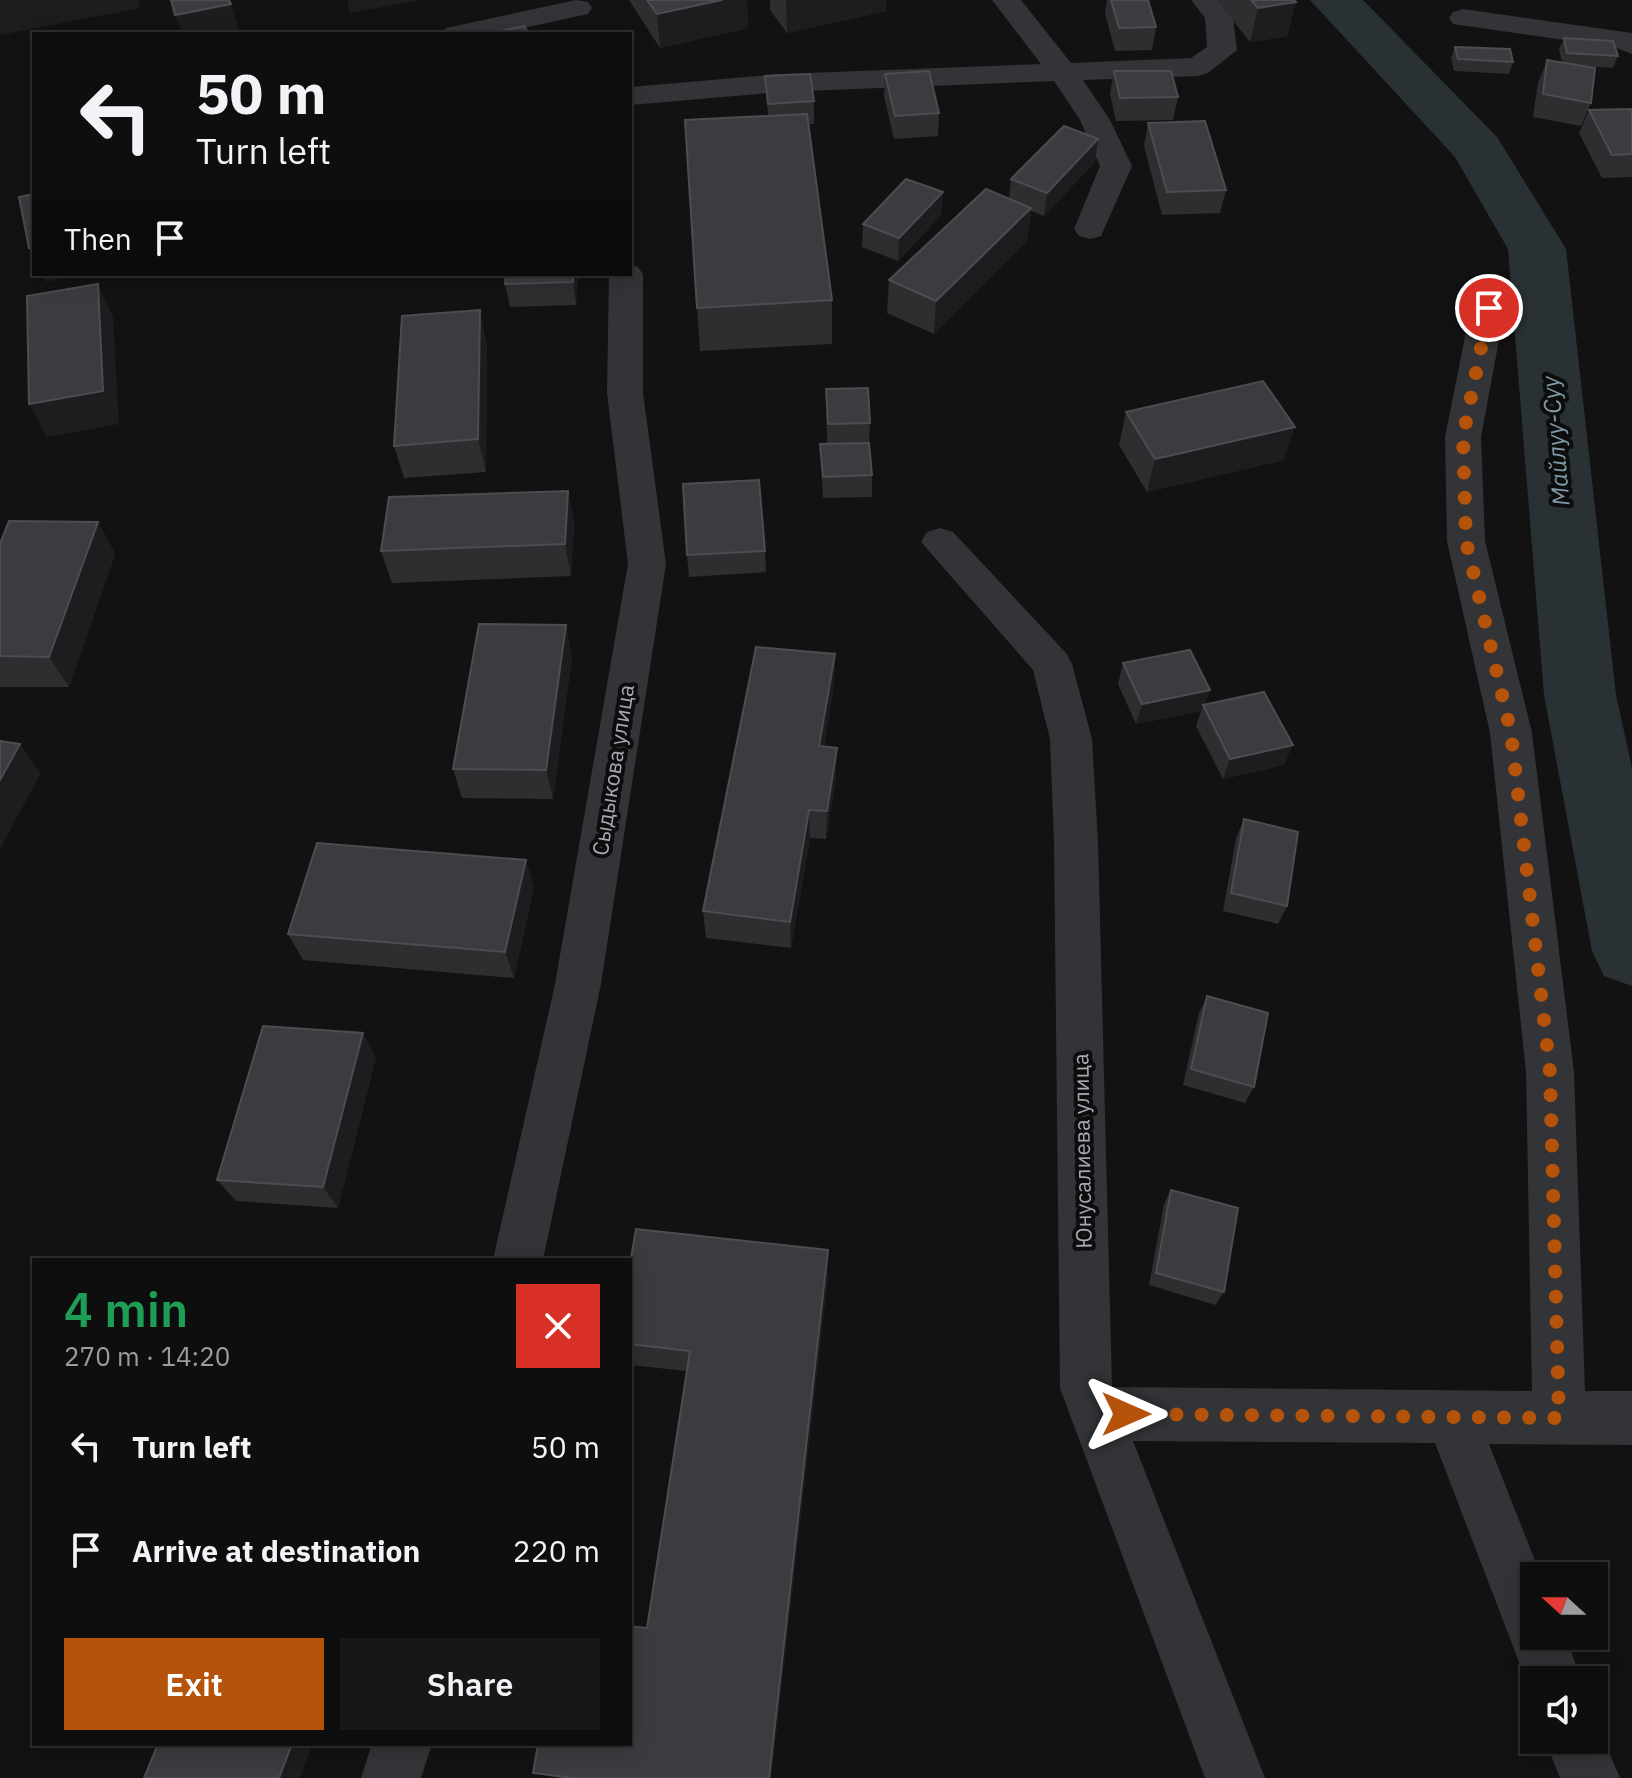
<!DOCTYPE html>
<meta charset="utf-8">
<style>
:root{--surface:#0e0e0e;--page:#171717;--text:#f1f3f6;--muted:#9b9c9e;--line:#2e2e2e;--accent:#b45309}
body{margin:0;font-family:"IBM Plex Sans",sans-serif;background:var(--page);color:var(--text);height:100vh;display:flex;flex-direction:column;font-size:30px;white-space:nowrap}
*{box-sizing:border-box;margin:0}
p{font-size:26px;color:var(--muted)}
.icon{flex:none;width:44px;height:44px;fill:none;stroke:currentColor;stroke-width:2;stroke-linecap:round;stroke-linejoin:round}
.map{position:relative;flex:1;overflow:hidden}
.panel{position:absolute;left:32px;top:1258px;width:600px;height:488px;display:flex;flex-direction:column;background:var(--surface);border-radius:0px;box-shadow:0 4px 20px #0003,0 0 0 2px var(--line)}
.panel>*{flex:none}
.top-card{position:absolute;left:32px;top:32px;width:600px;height:244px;border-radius:0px;box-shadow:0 4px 20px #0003,0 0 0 2px var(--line);background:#0e0e0e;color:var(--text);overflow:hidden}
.needle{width:52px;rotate:291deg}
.tools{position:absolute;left:1520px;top:1562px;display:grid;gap:16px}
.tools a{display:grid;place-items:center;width:88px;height:88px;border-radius:0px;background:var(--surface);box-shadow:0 4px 20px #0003,0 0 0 2px var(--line);font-size:40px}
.pin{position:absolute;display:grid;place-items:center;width:68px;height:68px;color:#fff;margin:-34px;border:4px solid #fff;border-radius:50%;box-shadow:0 2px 8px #0007}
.me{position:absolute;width:88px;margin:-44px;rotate:90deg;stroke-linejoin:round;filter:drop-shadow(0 0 6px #0008)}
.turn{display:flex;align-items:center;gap:28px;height:168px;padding:0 32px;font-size:36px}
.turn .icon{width:104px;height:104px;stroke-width:2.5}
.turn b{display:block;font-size:56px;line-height:68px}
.then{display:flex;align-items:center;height:76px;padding:0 32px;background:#0003;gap:16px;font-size:30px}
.round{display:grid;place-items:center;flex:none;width:84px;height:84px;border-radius:0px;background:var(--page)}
.head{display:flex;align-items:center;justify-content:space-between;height:136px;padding:0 32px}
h1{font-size:48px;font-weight:600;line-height:60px;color:#1e9e55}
.action{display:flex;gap:16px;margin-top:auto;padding:16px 32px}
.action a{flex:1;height:92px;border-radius:0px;background:var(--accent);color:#fff;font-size:32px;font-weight:600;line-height:92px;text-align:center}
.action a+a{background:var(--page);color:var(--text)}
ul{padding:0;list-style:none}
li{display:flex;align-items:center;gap:24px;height:104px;padding:0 32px}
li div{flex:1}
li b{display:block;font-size:30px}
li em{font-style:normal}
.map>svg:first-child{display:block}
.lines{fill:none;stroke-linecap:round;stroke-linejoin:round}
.river{fill:#2a3135;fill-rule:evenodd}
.minor{fill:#333437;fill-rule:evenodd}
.wall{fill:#2e2e31}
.shaded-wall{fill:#1d1d1f}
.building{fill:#3b3c3f;stroke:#4b4d51;stroke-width:2}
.route{stroke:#b45309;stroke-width:14;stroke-dasharray:0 25.2}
.labels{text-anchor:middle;stroke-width:8;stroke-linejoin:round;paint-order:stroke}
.street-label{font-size:22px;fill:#a5aab2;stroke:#0d0d0e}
.water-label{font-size:24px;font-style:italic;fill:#7f9baa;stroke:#0d0d0e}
</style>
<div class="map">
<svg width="1632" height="1778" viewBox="0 0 1632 1778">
<rect width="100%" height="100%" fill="#121213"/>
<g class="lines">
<polygon class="river" points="1310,0 1363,0 1497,137 1566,249 1616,695 1632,768 1632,986 1604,976 1592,951 1544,695 1508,249 1455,157"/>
<g class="minor">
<polygon points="576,0 588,2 592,8 588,14 496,34 442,34 446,28"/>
<polygon points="992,0 1021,0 1071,63 1191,58 1207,47 1205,18 1191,0 1220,0 1233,17 1237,50 1208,73 1198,76 1083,80 1110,120 1132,166 1101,236 1090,239 1079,236 1074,229 1100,166 1080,120 1054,81 780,92 630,105 630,87 780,74 1041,64"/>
<polygon points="1463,9 1632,33 1632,54 1614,47 1453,24 1449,18 1453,12"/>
<polygon points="630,265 638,267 643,274 643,393 666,564 601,984 543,1260 493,1260 555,984 628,564 607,393 609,274 630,274"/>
<polygon points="1492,275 1504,278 1509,286 1481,437 1485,541 1532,733 1574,1072 1585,1391 1632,1391 1632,1445 1489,1444 1541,1576 1534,1576 1534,1636 1565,1636 1582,1680 1534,1680 1534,1701 1435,1443 1133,1441 1265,1778 1205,1778 1060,1388 1054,842 1050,739 1033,670 921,542 927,532 940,528 953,532 1066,653 1072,664 1092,739 1098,842 1112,1387 1532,1391 1526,1072 1490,733 1447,541 1445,437 1475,286 1480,278"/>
<polygon points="1594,1718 1620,1778 1560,1778 1545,1740 1594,1740"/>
<polygon points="372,1744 432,1744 421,1778 361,1778"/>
</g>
</g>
<g class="wall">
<polygon points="629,0 747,0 748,28 660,48"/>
<polygon points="770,0 886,0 886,11 787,33 770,10"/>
<polygon points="1107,0 1148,0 1156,27 1152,50 1115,51 1105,13"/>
<polygon points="1217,0 1294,0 1296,2 1287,36 1250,42"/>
<polygon points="1564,38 1618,56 1613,68 1581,66 1591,103 1581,126 1533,117 1538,83 1547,60 1562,62 1559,50"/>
<polygon points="1455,47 1513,62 1509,74 1454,71 1451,58"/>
<polygon points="1114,71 1178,97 1173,120 1116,121 1110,94"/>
<polygon points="885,74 939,113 938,136 894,139 884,96"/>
<polygon points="765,76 814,101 814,124 809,124 832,300 832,344 700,351 697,308 768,116"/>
<polygon points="1589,110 1632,112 1632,177 1602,178 1579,133"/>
<polygon points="1148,123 1226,190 1220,213 1162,215 1144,146"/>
<polygon points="1095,162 1044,216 1031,211 1027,241 934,334 887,313 889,280 1009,198 1011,179"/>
<polygon points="943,192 941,215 898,261 862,247 863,224"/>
<polygon points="506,274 578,274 576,305 510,307 505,284"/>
<polygon points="487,344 486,472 404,478 394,446"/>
<polygon points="826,389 870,423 869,446 872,475 872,497 823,498 820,444 827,444"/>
<polygon points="1126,412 1284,460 1147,492 1119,445"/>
<polygon points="568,491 574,523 571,576 392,583 381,551"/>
<polygon points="98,522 115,554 69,687 0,687 0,544"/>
<polygon points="765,551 766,572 689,577 687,555"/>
<polygon points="835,654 834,685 824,746 836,777 826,839 810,838 791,948 706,938 703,911"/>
<polygon points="572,656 553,799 462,798 453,769"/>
<polygon points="1123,663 1205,705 1284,765 1223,779 1196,726 1201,711 1136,724 1118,684"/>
<polygon points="1244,819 1287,906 1278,924 1223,911 1236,838"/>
<polygon points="526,860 534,887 514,978 303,960 288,934"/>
<polygon points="1207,996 1254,1087 1245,1103 1183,1085 1199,1013"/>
<polygon points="376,1057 338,1208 236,1201 217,1180"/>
<polygon points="1171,1190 1224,1292 1215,1305 1149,1285 1164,1204"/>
<polygon points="630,1264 828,1275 771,1778 559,1778 533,1773 647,1628 687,1371 630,1365"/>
</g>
<g class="shaded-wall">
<polygon points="0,0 138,0 140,8 0,35"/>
<polygon points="347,0 420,0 350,13"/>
<polygon points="722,0 747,0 748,28 660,48 657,14"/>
<polygon points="786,0 886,0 886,11 787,33"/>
<polygon points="1296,2 1287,36 1250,42 1258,8"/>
<polygon points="231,4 240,34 182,34 175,15"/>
<polygon points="1098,139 1095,162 1044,216 1047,193"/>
<polygon points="943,192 941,215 898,261 899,238"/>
<polygon points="1031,208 1027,241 934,334 936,301"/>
<polygon points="34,247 34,258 29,248"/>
<polygon points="42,274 79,274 46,282"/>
<polygon points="573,274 578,274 576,305 573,282"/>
<polygon points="98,284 113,317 119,424 47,437 29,404"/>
<polygon points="480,310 487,344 486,472 478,439"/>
<polygon points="1295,427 1284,460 1147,492 1155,459"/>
<polygon points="568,491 574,523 571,576 565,544"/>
<polygon points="98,522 115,554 69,687 49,657"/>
<polygon points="566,625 572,656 553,799 546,770"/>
<polygon points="835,654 834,685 819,775 819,746"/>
<polygon points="1210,690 1204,707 1203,705 1201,711 1136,724 1142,704"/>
<polygon points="20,744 41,773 0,849 0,780"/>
<polygon points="1293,745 1284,765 1223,779 1230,759"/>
<polygon points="837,748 836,777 826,839 827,811"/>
<polygon points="809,810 810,838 791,948 790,922"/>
<polygon points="526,860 534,887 514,978 505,952"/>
<polygon points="363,1033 376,1057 338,1208 323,1187"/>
<polygon points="828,1250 828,1275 771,1778 769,1778"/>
<polygon points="292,1744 313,1744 300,1778 279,1778"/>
</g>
<g class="building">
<polygon points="171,0 229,0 231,4 175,15"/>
<polygon points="647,0 722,0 657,14"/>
<polygon points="1111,0 1148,0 1156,27 1119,28"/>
<polygon points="1251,0 1294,0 1296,2 1258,8"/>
<polygon points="524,26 529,34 487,34"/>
<polygon points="1564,38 1613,41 1618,56 1567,53"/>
<polygon points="1455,47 1510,49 1513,62 1458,59"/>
<polygon points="1547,60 1595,68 1591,103 1543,94"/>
<polygon points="929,71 939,113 895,116 885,74"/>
<polygon points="1114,71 1171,71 1178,97 1120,98"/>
<polygon points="810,74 814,101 768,104 765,76"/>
<polygon points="1631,109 1632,112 1632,154 1612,155 1589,110"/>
<polygon points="807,114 832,300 697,308 685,120"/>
<polygon points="1205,121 1226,190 1167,192 1148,123"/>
<polygon points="1064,126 1098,139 1047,193 1011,179"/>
<polygon points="906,179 943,192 899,238 863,224"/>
<polygon points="986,189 1031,208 936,301 889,280"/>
<polygon points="34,194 34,247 29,248 19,197"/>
<polygon points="506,274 573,274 573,282 505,284"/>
<polygon points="98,284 103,391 29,404 27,296"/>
<polygon points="480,310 478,439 394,446 402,316"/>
<polygon points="1263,381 1295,427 1155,459 1126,412"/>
<polygon points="868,388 870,423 828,424 826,389"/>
<polygon points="869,443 872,475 823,477 820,444"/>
<polygon points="759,480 765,551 687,555 683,484"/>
<polygon points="568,491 565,544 381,551 389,497"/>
<polygon points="9,521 98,522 49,657 0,656 0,544"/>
<polygon points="479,624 566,625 546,770 453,769"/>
<polygon points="756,647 835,654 819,746 837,748 827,811 809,810 790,922 703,911"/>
<polygon points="1190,650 1210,690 1142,704 1123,663"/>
<polygon points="1264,692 1293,745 1230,759 1203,705"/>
<polygon points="0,741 20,744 0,780"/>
<polygon points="1244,819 1298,832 1287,906 1231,893"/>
<polygon points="317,843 526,860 505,952 288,934"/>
<polygon points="1207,996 1268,1013 1254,1087 1191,1069"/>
<polygon points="263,1026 363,1033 323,1187 217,1180"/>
<polygon points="1171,1190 1238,1208 1224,1292 1156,1273"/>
<polygon points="636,1229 828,1250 769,1778 574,1778 533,1773 538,1744 630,1744 630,1626 647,1628 690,1351 630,1344 630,1264"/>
<polygon points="158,1744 292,1744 279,1778 144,1778"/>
</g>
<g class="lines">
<polyline class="route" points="1126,1414 1559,1418 1550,1072 1511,733 1466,541 1463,437 1489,308"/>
</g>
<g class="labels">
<g class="street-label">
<text transform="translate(613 770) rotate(-81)" y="8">Сыдыкова улица</text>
<text transform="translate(1082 1151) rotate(-91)" y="8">Юнусалиева улица</text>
</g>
<g class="water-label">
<text transform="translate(1556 441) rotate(-95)" y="8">Майлуу-Суу</text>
</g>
</g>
</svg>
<div class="tools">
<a><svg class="needle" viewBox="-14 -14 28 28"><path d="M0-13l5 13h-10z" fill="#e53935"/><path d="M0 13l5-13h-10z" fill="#9b9c9e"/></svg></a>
<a><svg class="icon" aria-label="sound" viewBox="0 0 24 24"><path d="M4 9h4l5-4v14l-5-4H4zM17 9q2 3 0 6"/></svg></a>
</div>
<div class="pin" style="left:1489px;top:308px;background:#d93025"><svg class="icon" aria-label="arrive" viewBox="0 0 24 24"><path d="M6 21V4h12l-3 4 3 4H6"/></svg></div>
<svg class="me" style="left:1126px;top:1414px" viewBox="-20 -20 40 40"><path d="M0-17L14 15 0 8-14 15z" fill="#b45309" stroke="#fff" stroke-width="4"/></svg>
<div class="top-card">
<div class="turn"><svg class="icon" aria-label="left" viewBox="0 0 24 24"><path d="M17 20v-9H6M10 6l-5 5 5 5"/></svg><div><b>50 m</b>Turn left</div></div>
<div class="then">Then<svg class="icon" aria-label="arrive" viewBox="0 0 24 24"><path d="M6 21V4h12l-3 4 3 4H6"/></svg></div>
</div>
<section class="panel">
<div class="head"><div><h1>4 min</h1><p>270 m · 14:20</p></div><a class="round" style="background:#d93025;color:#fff"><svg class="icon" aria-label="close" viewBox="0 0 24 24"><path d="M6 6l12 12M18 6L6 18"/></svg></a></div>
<ul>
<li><svg class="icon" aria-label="left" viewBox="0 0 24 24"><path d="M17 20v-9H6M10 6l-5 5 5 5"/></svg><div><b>Turn left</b></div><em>50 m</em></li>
<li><svg class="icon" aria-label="arrive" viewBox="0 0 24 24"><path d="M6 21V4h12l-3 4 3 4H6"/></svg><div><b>Arrive at destination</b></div><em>220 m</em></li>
</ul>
<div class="action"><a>Exit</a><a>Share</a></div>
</section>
</div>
